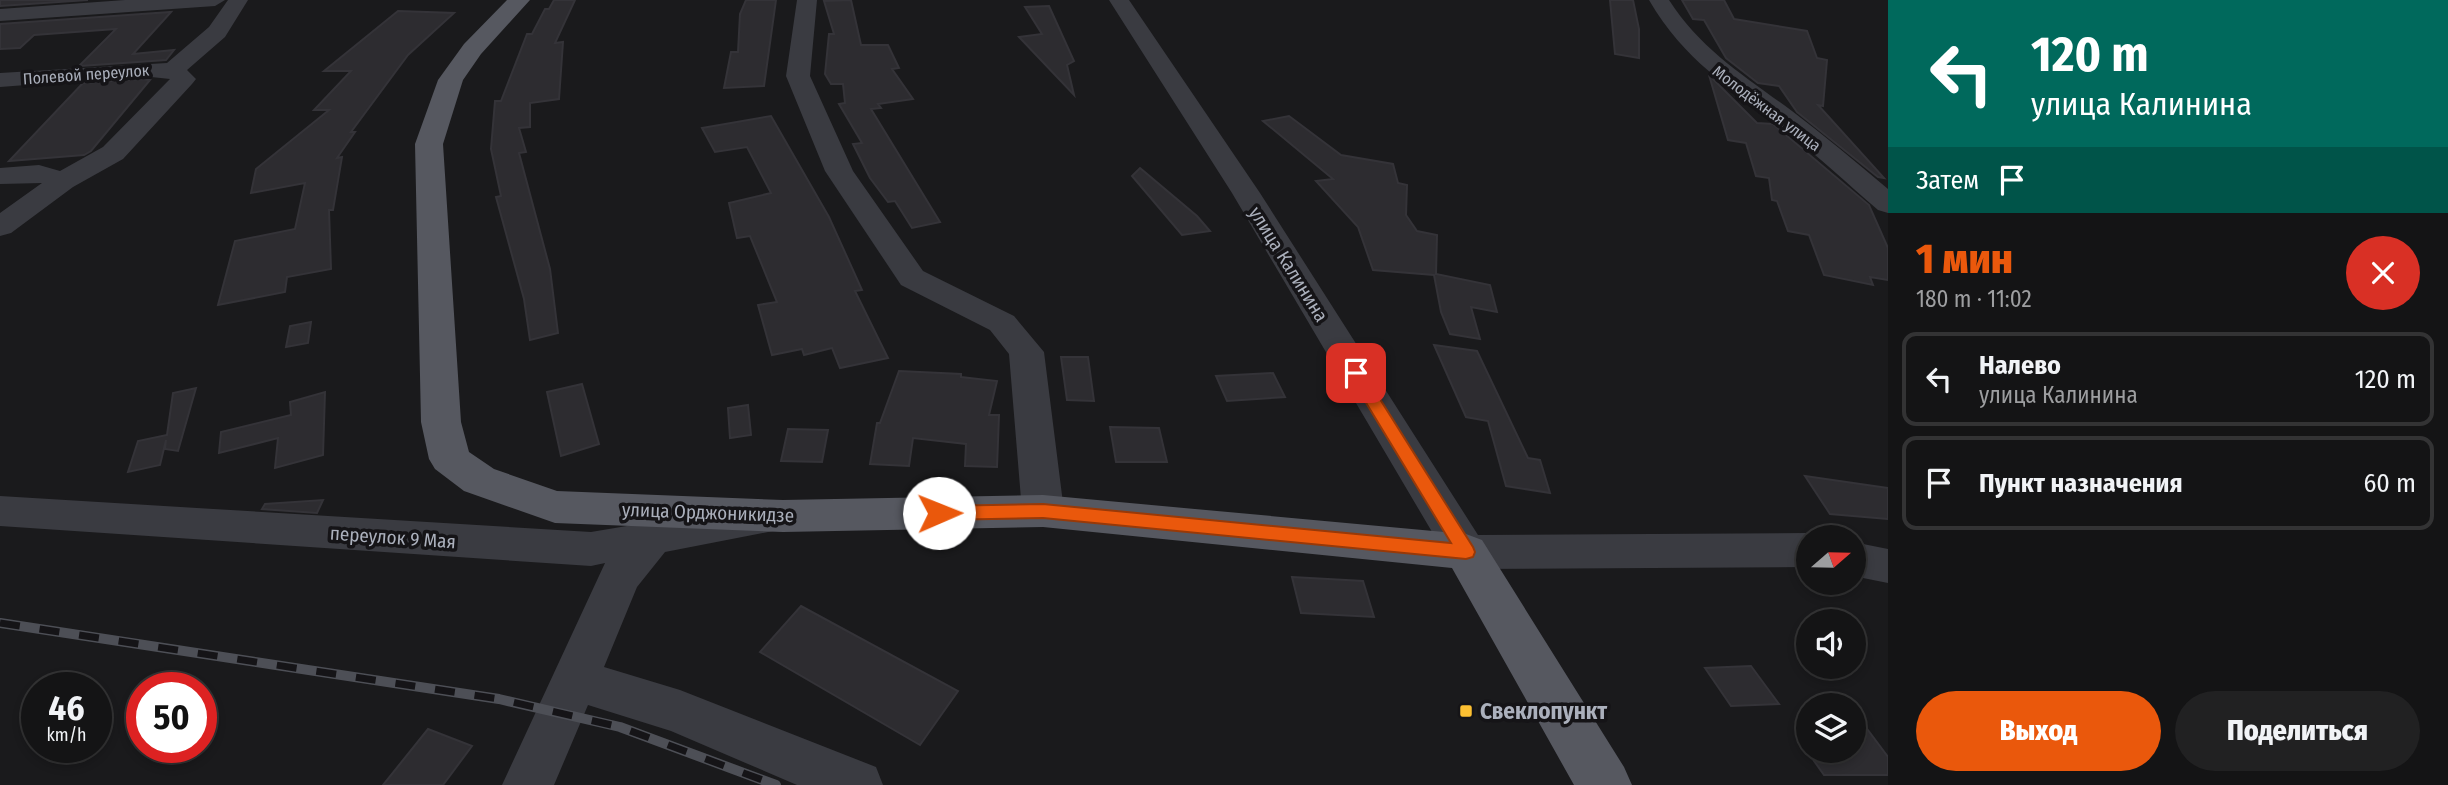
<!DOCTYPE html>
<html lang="ru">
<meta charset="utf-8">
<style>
:root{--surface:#141415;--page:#212122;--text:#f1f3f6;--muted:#9d9ea0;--line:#333334;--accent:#ea580c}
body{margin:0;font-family:"Fira Sans Condensed",sans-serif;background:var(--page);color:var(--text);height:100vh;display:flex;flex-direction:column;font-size:26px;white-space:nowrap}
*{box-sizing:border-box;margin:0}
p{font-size:23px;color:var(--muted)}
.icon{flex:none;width:38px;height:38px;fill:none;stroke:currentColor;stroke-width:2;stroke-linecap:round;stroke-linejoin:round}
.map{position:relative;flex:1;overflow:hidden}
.sheet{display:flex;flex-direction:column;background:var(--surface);width:560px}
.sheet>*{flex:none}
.banner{background:#00695c;color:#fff;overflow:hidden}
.needle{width:46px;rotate:70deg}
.fabs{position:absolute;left:1796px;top:525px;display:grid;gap:14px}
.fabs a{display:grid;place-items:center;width:70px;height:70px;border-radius:50%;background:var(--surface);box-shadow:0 4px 10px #0003,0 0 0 2px var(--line);font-size:35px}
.speed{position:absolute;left:21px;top:672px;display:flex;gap:14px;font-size:35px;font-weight:700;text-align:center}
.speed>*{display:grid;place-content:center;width:91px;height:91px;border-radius:50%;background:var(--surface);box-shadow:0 4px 10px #0003,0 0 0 2px var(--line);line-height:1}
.speed small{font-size:18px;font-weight:400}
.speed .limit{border:10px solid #d22;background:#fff;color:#111}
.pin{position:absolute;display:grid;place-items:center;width:60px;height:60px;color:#fff;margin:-30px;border-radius:14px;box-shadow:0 4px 10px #0006}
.me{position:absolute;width:77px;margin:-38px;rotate:89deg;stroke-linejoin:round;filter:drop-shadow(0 0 5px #0008)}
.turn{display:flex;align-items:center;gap:24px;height:147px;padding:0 28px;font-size:32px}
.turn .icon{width:91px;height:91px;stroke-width:2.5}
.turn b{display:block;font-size:49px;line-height:60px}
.then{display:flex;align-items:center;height:66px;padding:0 28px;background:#0003;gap:14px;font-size:26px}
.round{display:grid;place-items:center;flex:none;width:74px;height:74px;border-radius:37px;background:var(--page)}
.summary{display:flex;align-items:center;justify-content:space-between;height:119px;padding:0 28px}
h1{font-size:42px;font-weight:800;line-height:52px;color:var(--accent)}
.primary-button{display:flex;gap:14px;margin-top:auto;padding:14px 28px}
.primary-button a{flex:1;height:80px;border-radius:42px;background:var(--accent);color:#fff;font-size:28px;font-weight:800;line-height:80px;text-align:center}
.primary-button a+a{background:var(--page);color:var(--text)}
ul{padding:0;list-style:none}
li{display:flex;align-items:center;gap:21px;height:94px;margin:0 14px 10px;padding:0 14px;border:4px solid var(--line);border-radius:14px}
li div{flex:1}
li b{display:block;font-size:26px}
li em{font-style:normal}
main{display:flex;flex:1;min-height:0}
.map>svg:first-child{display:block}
.building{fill:#2d2c30;stroke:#343338;stroke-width:2}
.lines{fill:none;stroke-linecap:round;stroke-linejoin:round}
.minor{fill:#3a3b41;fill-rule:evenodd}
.major{fill:#565860;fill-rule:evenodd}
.rail-casing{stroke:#4d4f56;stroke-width:10}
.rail{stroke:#151417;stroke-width:7;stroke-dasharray:20;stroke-linecap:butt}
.route{fill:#ea580c;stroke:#983908;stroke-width:2}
.poi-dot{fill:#fcc032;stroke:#151417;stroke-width:2.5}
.labels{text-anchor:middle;stroke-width:7;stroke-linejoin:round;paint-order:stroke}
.far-street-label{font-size:16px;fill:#abb0bc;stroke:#151417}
.street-label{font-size:19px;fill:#abb0bc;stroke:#151417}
.near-poi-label{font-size:23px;font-weight:bold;fill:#abb0bc;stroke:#151417;text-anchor:start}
</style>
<main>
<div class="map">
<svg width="1888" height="785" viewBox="0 0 1888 785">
<rect width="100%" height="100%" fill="#1a1a1c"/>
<g class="building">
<polygon points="0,0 88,0 0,6"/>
<polygon points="554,0 575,0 555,43 563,42 559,99 530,103 530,127 519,128 526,152 519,153 550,269 558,333 530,340 524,299 496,197 501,196 491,149 495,101 501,101 527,34 532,34 545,9 549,9"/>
<polygon points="746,0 776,0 764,86 724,88 731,52 738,52 740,14"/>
<polygon points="851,0 861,45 888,45 899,68 892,69 913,99 878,104 881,108 871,109 940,222 912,228 895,201 888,202 870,178 853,144 862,143 839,104 845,103 843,84 831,84 825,74 829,34 834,34 824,1"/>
<polygon points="1610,0 1633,0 1639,29 1639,58 1615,54"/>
<polygon points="1682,0 1724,0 1734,19 1807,31 1817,58 1827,60 1823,106 1818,105 1884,178 1878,177 1797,112 1779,86 1758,83 1726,58 1704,20 1693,19"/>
<polygon points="1049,6 1074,61 1067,65 1074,95 1019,37 1042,34 1025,7"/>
<polygon points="398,11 454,13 408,55 351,132 355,132 337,158 342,157 333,210 329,210 331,269 287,277 285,292 218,305 235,241 295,229 305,183 251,193 256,169 329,110 314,110 351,71 324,71"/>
<polygon points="171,12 133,54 174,50 166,60 79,66 116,29 34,35 20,48 0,49 0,24"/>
<polygon points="1709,75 1757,123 1773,124 1869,205 1888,248 1888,280 1870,277 1873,285 1824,275 1809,235 1788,231 1777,201 1772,200 1769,178 1756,176 1746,143 1728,140"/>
<polygon points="142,79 150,80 91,151 84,155 9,161 83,83"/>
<polygon points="771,116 829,217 862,290 855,291 888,358 840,368 832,348 804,355 802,349 772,355 758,305 777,302 750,236 737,238 729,203 771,193 747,147 715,152 702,128"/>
<polygon points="1289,116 1341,155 1393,164 1398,183 1407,185 1406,215 1417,231 1437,235 1436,274 1490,285 1497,312 1471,307 1480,339 1450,334 1441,312 1434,275 1373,270 1358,227 1316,181 1333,179 1263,121"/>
<polygon points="1140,168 1197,216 1210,231 1182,235 1132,176"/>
<polygon points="311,322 308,343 286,347 290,326"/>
<polygon points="1434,345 1477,351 1528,458 1540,460 1550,493 1506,486 1488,421 1466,417"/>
<polygon points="1061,357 1088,357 1094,401 1067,400"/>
<polygon points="899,371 961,374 961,377 997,381 989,415 999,415 997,467 965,466 966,444 913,438 909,466 870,464 877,423 880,423"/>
<polygon points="1273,373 1285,397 1227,401 1216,376"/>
<polygon points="582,384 599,444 561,456 547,392"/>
<polygon points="196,388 178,451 165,449 166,440 160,465 128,472 138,441 167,435 173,393"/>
<polygon points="325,392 323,455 275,468 278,438 219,453 221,432 291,415 290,402"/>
<polygon points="748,405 751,435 730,438 728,408"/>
<polygon points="1110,427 1159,428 1167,462 1116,462"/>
<polygon points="788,429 828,430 822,462 781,461"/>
<polygon points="1805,476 1888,488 1888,519 1830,514"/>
<polygon points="323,500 317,513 262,509 265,504"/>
<polygon points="1292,577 1363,581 1374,617 1301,613"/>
<polygon points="801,606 958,691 920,745 760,652"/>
<polygon points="1751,666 1779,704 1731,706 1705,668"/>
<polygon points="1853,710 1888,757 1888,775 1824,775 1807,751 1853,751"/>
<polygon points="428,729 472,746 443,785 383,785"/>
</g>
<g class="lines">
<g class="minor">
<polygon points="125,0 225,0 215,6 0,21 0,9"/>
<polygon points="228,0 248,0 225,37 187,70 196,79 192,84 123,159 73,187 11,233 0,236 0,213 42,183 0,184 0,168 39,165 60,171 103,147 170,79 142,76 0,87 0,73 167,63 209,27"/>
<polygon points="797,0 817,0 810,76 853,171 923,271 1014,316 1044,352 1064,511 1058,522 1043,526 1028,522 1022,511 1009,354 990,330 901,285 825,171 786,76"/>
<polygon points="1109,0 1129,0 1260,193 1478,535 1808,533 1820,537 1808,537 1808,567 1466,569 1451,564 1232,193"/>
<path d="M1649,0H1669C1701,50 1746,77 1792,111C1825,136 1856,162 1888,189V213L1878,210C1848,184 1819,157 1788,133C1732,87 1687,65 1649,0Z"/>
<polygon points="0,496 591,532 758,504 773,509 779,520 773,531 665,552 637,587 604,667 680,690 876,767 883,785 797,785 671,731 588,705 554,785 502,785 605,563 591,566 0,526"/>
<polygon points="1853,542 1888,549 1888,583 1853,576"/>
</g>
<polygon class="major" points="507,0 530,0 481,54 463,80 443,144 461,422 469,452 494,469 557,491 783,500 1043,495 1466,534 1482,540 1624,767 1632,785 1574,785 1452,568 1043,527 783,532 555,523 464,491 435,469 429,459 421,422 415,144 438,80 464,44"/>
<g class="rail-casing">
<polyline id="rail" points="0,623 499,699 620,727 776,785"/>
</g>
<use href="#rail" class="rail"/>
</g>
<polygon class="route" points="1356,368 1361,369 1473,547 1475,552 1473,557 1466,559 1043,518 939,520 930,513 939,506 1043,504 1451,543 1348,373"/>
<rect class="poi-dot" x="1459" y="704" width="14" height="14" rx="3.5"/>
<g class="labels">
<g class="far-street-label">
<text transform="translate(86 74) rotate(-4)" y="6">Полевой переулок</text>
<text transform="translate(1767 108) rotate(37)" y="6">Молодёжная улица</text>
</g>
<g class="street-label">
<text transform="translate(1289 264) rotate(58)" y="7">улица Калинина</text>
<text transform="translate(708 512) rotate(2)" y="7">улица Орджоникидзе</text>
<text transform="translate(393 537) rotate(4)" y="7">переулок 9 Мая</text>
</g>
<g class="near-poi-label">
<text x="1480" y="719">Свеклопункт</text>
</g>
</g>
</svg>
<div class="fabs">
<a><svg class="needle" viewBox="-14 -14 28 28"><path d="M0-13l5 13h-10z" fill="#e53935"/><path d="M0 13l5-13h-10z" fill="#9d9ea0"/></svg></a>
<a><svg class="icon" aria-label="sound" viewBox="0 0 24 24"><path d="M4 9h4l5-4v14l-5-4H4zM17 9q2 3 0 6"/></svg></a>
<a><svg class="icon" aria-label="layers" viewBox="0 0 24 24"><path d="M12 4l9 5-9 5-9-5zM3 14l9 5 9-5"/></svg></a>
</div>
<div class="speed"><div>46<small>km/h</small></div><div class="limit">50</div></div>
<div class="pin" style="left:1356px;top:373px;background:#d93025"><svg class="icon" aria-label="arrive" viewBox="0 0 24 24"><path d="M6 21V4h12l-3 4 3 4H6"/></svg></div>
<svg class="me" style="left:939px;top:513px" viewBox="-20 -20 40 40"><circle r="19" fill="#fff"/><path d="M0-13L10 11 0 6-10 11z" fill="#ea580c"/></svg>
</div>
<section class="sheet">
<div class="banner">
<div class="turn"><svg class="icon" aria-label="left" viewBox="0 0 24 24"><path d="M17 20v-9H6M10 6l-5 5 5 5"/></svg><div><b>120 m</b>улица Калинина</div></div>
<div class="then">Затем<svg class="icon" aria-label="arrive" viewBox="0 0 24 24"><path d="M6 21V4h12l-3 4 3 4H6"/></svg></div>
</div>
<div class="summary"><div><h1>1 мин</h1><p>180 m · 11:02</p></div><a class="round" style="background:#d93025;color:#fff"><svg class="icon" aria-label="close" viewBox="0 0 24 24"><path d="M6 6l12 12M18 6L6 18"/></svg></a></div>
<ul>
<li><svg class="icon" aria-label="left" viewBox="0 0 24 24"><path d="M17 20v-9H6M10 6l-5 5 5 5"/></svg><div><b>Налево</b><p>улица Калинина</p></div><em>120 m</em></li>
<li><svg class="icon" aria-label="arrive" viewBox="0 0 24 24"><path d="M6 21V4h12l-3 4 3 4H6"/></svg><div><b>Пункт назначения</b></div><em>60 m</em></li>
</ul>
<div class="primary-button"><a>Выход</a><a>Поделиться</a></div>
</section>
</main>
